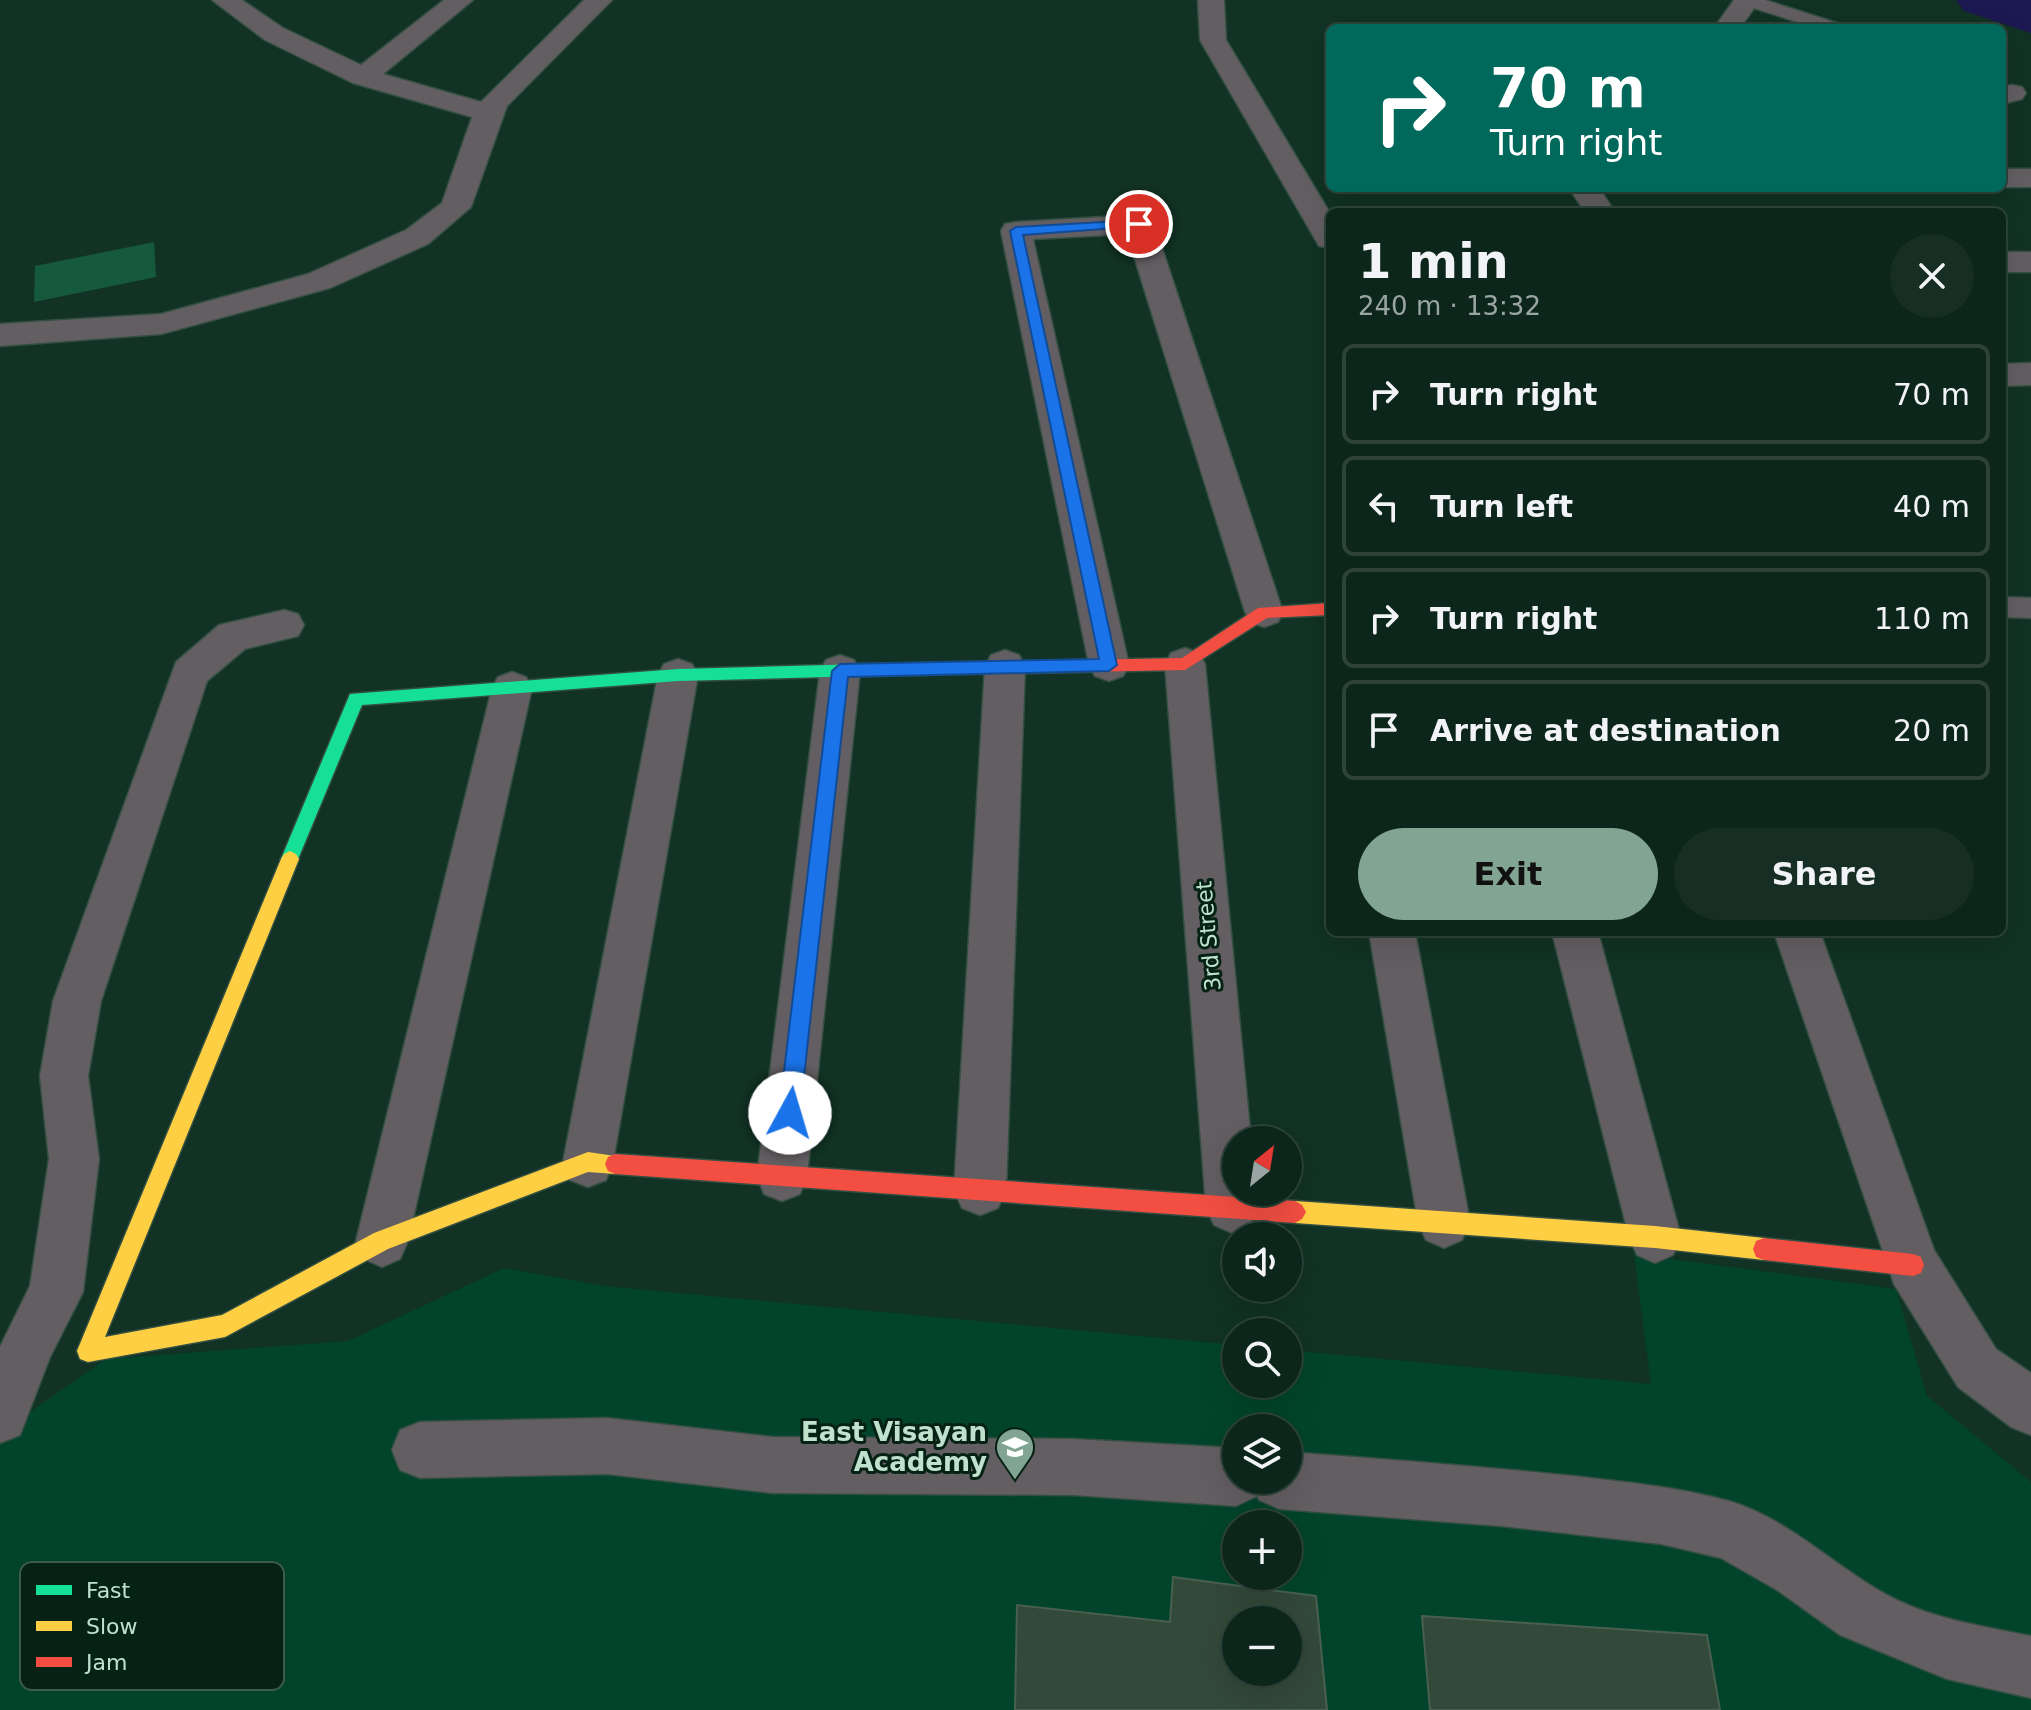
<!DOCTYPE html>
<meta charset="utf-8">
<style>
:root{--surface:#0d261b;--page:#162e24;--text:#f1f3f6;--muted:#9aa5a3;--line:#2d433a;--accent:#82a492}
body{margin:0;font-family:"DejaVu Sans",sans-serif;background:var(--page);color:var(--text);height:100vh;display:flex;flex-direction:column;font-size:30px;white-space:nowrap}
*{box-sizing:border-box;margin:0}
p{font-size:26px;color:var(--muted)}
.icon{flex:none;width:44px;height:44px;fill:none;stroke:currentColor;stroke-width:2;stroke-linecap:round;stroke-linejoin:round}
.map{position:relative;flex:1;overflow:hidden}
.side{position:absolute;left:1326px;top:208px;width:680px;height:728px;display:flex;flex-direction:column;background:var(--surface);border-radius:12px;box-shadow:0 8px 32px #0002,0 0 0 2px var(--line)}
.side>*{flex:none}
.guide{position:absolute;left:1326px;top:24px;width:680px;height:168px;border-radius:12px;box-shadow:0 8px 32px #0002,0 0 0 2px var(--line);background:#00695c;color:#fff;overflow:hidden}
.needle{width:52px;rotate:30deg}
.tools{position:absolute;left:1222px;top:1126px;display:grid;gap:16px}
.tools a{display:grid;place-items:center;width:80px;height:80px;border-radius:50%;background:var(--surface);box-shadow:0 8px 32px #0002,0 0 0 2px var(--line);font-size:40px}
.pin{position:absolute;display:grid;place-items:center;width:68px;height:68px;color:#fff;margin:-34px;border:4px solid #fff;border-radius:50%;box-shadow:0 2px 8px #0007}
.me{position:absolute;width:88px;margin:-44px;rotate:6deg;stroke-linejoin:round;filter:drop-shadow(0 0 6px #0008)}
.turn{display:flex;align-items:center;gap:28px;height:168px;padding:0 32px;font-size:36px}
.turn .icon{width:104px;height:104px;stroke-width:2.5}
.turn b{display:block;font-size:56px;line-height:68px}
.round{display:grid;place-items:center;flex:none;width:84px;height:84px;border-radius:42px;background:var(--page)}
.head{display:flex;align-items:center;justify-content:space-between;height:136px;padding:0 32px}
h1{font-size:48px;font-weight:700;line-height:60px}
.cta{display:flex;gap:16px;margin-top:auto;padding:16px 32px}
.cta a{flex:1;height:92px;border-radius:48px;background:var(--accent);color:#111;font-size:32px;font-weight:700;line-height:92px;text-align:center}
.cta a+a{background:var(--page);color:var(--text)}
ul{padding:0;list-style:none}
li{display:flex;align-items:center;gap:24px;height:100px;margin:0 16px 12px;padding:0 16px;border:4px solid var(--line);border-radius:12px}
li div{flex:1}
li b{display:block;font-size:30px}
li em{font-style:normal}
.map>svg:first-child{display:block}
.built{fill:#02442b;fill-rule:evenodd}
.green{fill:#165a3d}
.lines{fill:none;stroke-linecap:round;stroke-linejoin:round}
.river{fill:#1c1952;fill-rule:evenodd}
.building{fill:#334939;stroke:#496050;stroke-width:2;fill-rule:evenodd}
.lane-casing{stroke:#334f42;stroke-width:3}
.street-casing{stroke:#334f42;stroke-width:3}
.fast-casing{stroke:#334f42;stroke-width:3}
.slow-casing{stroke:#334f42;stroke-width:3}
.jam-casing{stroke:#334f42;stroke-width:3}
.lane{fill:#635e62;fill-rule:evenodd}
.street{fill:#635e62;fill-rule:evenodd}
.fast{fill:#16e098;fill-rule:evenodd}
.slow{fill:#ffcf43;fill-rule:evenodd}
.jam{fill:#f24e42;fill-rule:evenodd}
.route{fill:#1a73e8;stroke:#114b97;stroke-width:2}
.labels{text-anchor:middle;stroke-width:6;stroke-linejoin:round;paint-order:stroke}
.street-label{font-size:22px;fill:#bfe1ce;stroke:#052215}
.near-poi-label{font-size:26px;font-weight:bold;fill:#bfe1ce;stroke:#052215;text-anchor:end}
.key{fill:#052215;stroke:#3d5b4c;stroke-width:2}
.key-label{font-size:22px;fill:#bfe1ce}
</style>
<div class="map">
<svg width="2031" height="1710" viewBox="0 0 2031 1710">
<rect width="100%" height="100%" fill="#113224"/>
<path class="built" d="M1634,1254L1896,1289L1927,1396L2031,1482V1710H0V1433L106,1359L348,1341L504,1268L604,1286L1236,1345V1384H1288V1350L1651,1384ZM1236,1428H1288V1480H1236ZM1236,1524H1288V1576H1236ZM1236,1620H1288V1672H1236Z"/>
<polygon class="green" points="154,242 156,277 34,302 35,266"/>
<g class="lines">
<polygon class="river" points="1956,0 2031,0 2031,33 1964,11"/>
</g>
<g class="building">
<path d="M1173,1577L1316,1596L1327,1710H1015L1017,1605L1170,1622ZM1236,1620H1288V1672H1236Z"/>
<polygon points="1422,1616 1707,1635 1720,1710 1430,1710"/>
</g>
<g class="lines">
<g class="lane-casing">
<g id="lane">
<polygon points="1738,0 1765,0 1840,24 1843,28 1816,28 1741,4"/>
<polygon points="2002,597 2031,598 2031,618 2002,617"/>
</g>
</g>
<g class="street-casing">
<g id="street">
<polygon points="212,0 242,0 283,28 361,65 444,0 473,0 383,74 481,102 584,0 612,0 507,106 471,207 428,244 330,288 161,334 0,346 0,324 161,314 308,274 406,230 442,203 472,117 353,83 265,40"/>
<polygon points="1198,0 1224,0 1226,40 1330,213 1330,248 1319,246 1315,239 1200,40"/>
<polygon points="1734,0 1760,0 1740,28 1714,28"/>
<polygon points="2012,85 2022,87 2026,93 2022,99 2002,104 2002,87"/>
<rect x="2002" y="169" width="29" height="18"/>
<polygon points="1569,188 1599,188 1615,212 1585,212"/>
<polygon points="1139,215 1150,217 1154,224 1283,612 1278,622 1264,627 1250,622 1245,612 1127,234 1033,239 1129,665 1123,676 1109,681 1095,676 1089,665 1001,231 1005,224 1016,222"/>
<rect x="2002" y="252" width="29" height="20"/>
<polygon points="2031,363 2031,385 2002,386 2002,364"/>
<polygon points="284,610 298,614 304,625 298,636 245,649 207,681 101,1001 88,1076 99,1159 83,1292 50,1357 20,1435 0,1443 0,1347 30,1286 49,1159 40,1076 53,1001 176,662 219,625"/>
<polygon points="1185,648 1199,653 1205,664 1251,1140 1236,1140 1236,1192 1256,1192 1258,1207 1250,1225 1232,1233 1214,1225 1206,1207 1165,664 1171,653"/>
<polygon points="1005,650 1019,655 1025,666 1006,1190 998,1208 980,1215 962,1208 954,1190 985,666 991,655"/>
<polygon points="840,655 854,660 860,671 807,1176 800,1194 782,1201 764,1194 757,1176 820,671 826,660"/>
<polygon points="678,659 692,664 698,675 613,1162 606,1180 588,1187 570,1180 563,1162 658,675 664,664"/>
<polygon points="512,672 526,677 532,688 408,1241 400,1259 382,1267 364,1259 356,1241 492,688 498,677"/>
<polygon points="1369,932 1415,932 1470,1222 1462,1240 1444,1248 1426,1240 1418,1222"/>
<polygon points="1552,932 1598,932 1681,1237 1673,1255 1655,1263 1637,1255 1629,1237"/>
<polygon points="1774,932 1820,932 1934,1250 1996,1349 2031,1373 2031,1435 2011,1427 1958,1387 1894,1284"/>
<path d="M607,1418L772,1437L1073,1439L1236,1448V1480H1288V1452C1383,1459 1478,1466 1573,1476C1625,1482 1678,1487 1729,1501C1786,1518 1830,1562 1880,1591C1925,1618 1981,1626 2031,1636V1698L1947,1679L1840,1635L1777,1590L1721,1558L1661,1544L1501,1526L1279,1509L1259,1500L1257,1496L1236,1506L1073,1495L772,1493L607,1474L420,1478L400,1470L392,1450L400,1430L420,1422Z"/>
</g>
</g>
<g class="fast-casing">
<polygon id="fast" points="864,664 872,670 864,676 678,681 362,705 296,864 290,867 284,864 281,859 350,694 678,669"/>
</g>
<g class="slow-casing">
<g id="slow">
<polygon points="290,851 296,854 299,859 105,1337 222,1315 374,1233 588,1152 622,1157 625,1164 622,1171 615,1174 588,1172 388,1249 225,1337 88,1362 80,1359 77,1351 281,859 284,854"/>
<polygon points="1295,1201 1655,1226 1764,1238 1772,1241 1775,1249 1772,1257 1764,1260 1655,1248 1295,1223 1288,1219 1284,1212 1288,1205"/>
</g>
</g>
<g class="jam-casing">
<g id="jam">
<polygon points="1330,603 1330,615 1267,618 1185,670 864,676 856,670 864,664 1182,658 1258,608"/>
<polygon points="615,1154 1295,1201 1302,1205 1306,1212 1302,1219 1295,1223 615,1174 608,1171 605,1164 608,1157"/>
<polygon points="1764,1238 1913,1254 1921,1257 1924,1265 1921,1273 1913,1276 1764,1260 1756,1257 1753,1249 1756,1241"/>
</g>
</g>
<use href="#lane" class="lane"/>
<use href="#street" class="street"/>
<use href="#fast" class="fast"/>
<use href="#slow" class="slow"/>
<use href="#jam" class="jam"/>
</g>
<polygon class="route" points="1139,220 1145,224 1143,226 1023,235 1117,665 1109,671 848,677 800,1113 797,1120 790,1123 782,1120 779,1113 832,671 840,664 1099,659 1010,231 1016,227"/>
<defs>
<g id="school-pin" transform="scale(2)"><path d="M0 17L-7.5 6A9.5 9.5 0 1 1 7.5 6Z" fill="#82a492" stroke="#052215"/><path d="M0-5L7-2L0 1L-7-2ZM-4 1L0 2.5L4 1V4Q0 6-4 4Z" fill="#fff"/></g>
</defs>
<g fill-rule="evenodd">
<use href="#school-pin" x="1015" y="1447"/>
</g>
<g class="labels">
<g class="street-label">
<text transform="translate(1208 936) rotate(-95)" y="8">3rd Street</text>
</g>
<g class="near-poi-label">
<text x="987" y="1441">East Visayan<tspan x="987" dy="30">Academy</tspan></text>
</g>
</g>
<rect x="20" y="1562" width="264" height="128" rx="12" class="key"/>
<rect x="36" y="1585" width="36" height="10" fill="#16e098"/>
<rect x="36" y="1621" width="36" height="10" fill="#ffcf43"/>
<rect x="36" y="1657" width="36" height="10" fill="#f24e42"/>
<g class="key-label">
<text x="86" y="1598">Fast</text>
<text x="86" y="1634">Slow</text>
<text x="86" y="1670">Jam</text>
</g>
</svg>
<div class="tools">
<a><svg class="needle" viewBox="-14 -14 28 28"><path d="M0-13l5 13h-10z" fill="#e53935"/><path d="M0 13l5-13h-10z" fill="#9aa5a3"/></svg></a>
<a><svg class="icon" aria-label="sound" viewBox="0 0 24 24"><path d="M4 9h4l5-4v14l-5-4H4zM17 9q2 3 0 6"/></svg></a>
<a><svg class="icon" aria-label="search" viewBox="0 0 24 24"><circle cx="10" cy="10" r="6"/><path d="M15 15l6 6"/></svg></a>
<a><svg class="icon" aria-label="layers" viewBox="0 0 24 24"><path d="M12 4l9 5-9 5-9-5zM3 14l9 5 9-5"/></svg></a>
<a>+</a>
<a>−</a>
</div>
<div class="pin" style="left:1139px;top:224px;background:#d93025"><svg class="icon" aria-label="arrive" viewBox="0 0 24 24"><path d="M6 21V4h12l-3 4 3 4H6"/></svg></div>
<svg class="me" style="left:790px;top:1113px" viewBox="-20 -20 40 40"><circle r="19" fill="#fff"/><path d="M0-13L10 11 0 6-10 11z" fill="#1a73e8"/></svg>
<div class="guide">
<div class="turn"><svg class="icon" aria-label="right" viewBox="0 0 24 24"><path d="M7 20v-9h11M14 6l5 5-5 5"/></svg><div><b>70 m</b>Turn right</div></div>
</div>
<section class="side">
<div class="head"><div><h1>1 min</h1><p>240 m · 13:32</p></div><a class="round"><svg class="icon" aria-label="close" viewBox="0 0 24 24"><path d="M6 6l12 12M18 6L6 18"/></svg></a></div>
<ul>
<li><svg class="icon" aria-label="right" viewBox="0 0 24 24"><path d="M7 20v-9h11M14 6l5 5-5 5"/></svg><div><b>Turn right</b></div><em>70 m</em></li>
<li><svg class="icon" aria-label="left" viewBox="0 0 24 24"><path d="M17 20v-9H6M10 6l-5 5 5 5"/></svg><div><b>Turn left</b></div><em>40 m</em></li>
<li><svg class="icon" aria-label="right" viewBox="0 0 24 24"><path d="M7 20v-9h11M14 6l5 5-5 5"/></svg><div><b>Turn right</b></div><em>110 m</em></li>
<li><svg class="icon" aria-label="arrive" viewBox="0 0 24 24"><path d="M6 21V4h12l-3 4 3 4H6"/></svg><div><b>Arrive at destination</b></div><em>20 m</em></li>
</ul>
<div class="cta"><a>Exit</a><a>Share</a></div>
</section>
</div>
